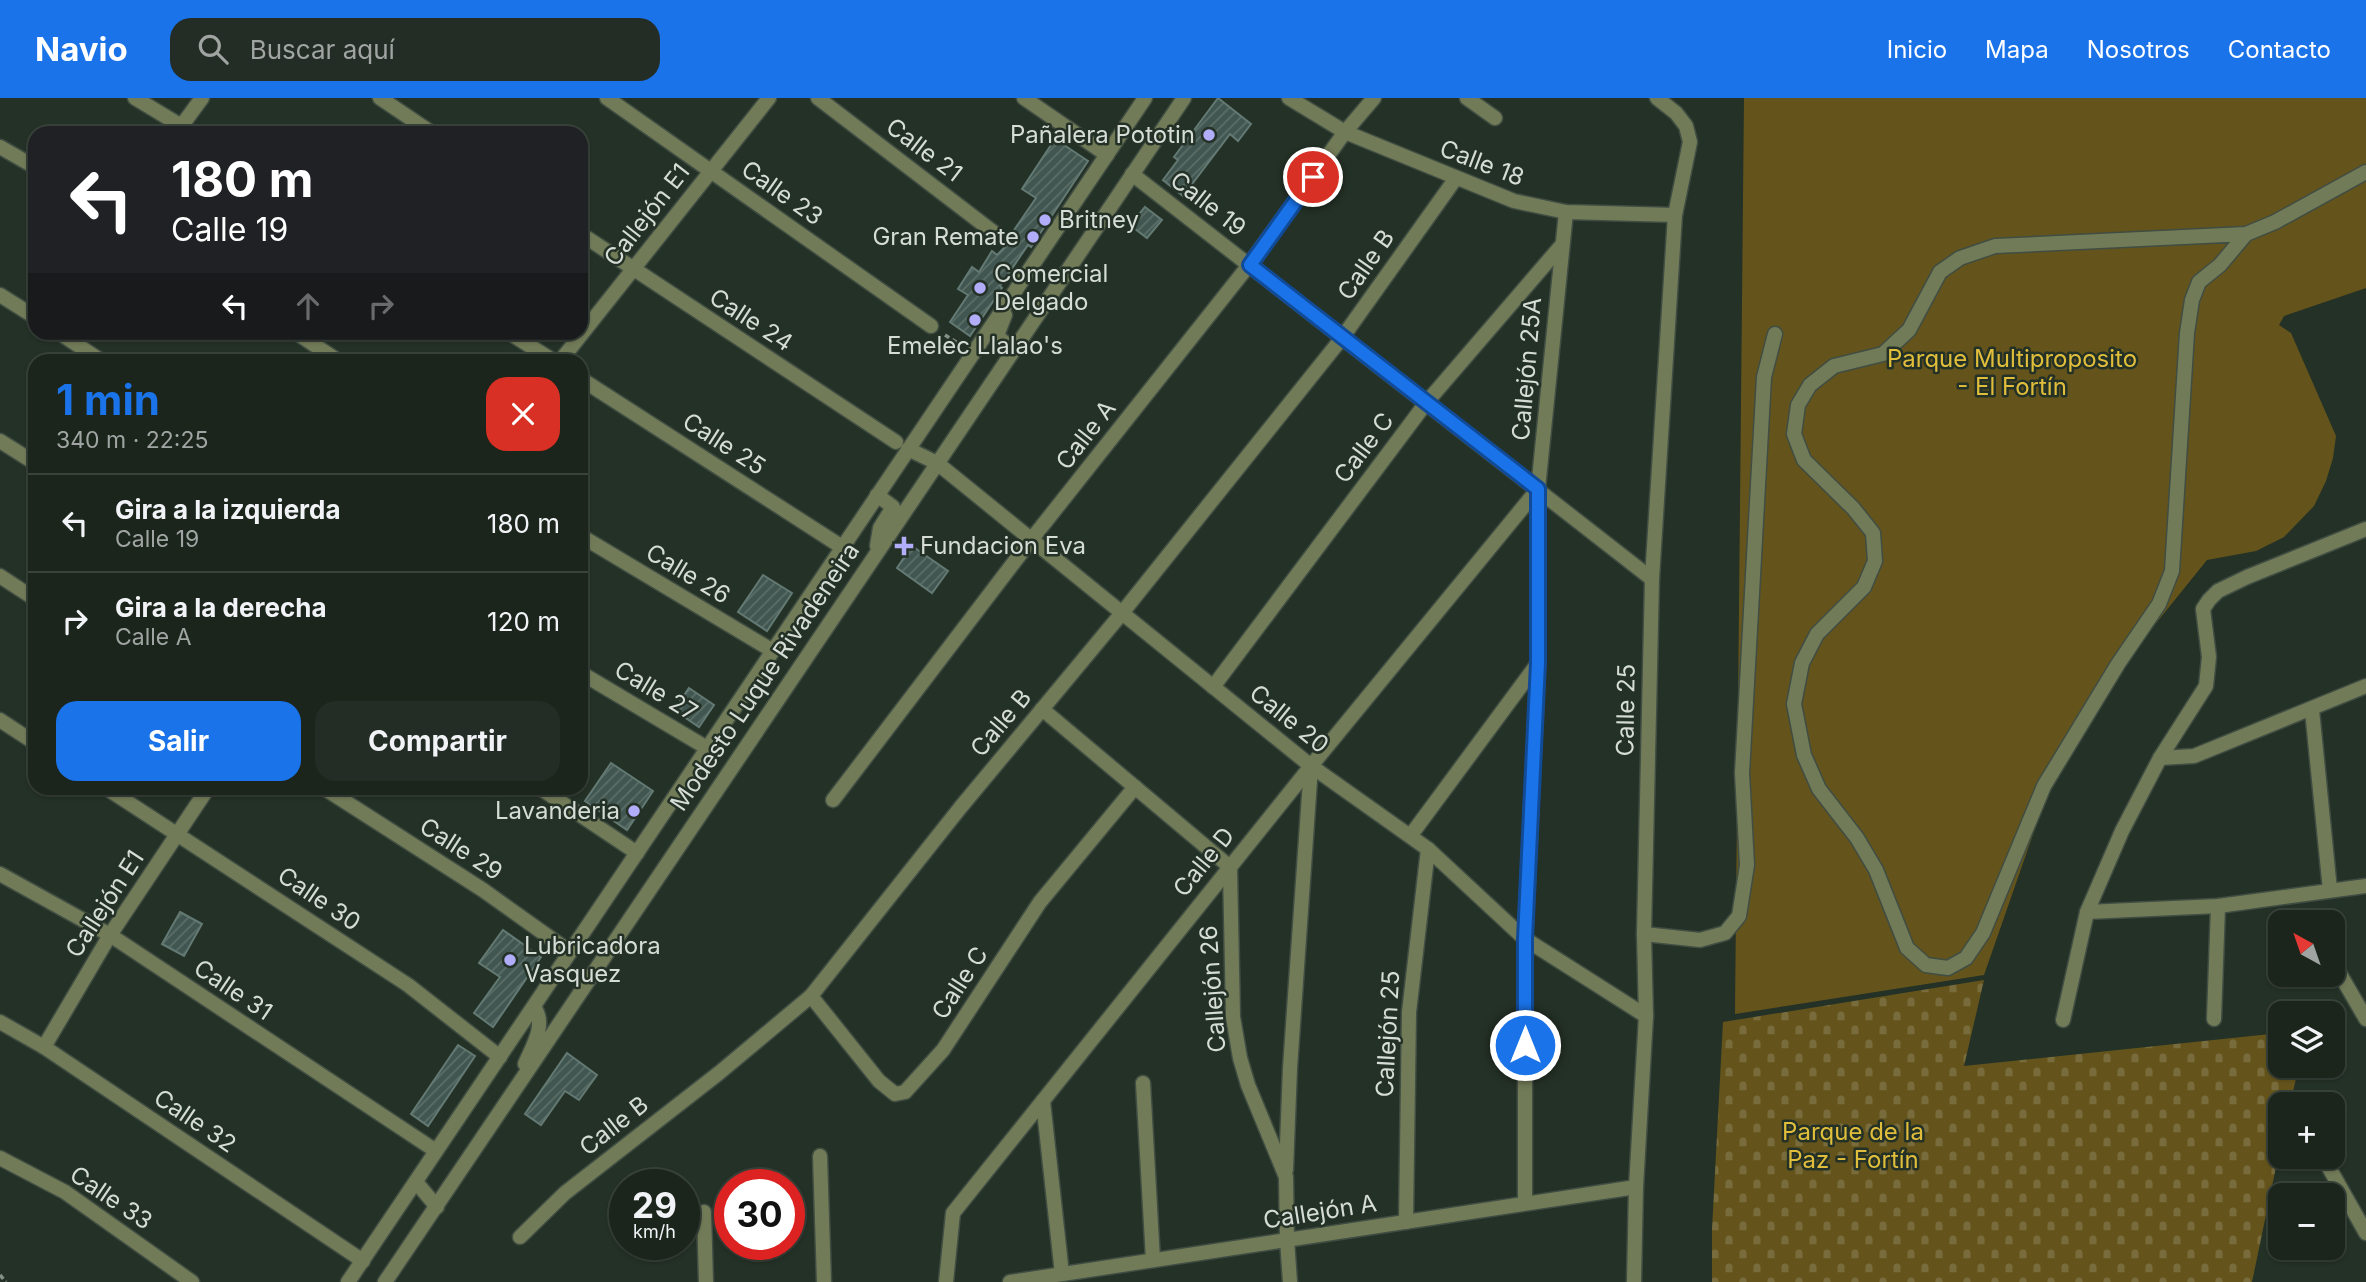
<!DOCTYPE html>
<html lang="es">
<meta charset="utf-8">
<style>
:root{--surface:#1b251c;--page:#242d25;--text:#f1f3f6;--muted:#a0a5a3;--line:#39423b;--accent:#1a73e8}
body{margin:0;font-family:Inter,sans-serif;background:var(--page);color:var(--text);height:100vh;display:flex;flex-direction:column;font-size:26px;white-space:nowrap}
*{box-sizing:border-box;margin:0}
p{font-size:23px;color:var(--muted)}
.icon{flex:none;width:38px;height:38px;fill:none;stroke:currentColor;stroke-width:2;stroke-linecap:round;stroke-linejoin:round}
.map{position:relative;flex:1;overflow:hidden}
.panel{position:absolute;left:28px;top:256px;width:560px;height:441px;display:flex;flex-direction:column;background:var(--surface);border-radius:21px;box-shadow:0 2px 5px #0004,0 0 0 2px var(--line)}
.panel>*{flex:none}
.hud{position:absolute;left:28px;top:28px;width:560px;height:214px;border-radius:21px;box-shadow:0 2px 5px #0004,0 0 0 2px var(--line);background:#202124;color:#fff;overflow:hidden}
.needle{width:46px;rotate:320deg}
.buttons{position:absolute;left:2268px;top:812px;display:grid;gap:14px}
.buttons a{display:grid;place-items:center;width:77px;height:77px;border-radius:14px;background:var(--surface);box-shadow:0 2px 5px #0004,0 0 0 2px var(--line);font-size:35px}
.speed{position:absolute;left:609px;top:1071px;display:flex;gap:14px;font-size:35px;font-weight:700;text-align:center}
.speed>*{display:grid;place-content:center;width:91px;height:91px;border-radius:50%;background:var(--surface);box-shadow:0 2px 5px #0004,0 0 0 2px var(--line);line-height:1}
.speed small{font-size:18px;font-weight:400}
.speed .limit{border:10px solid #d22;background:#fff;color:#111}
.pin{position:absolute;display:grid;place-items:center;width:60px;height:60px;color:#fff;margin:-30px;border:4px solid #fff;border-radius:50%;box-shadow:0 2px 7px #0007}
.me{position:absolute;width:77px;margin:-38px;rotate:0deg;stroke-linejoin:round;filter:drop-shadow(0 0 5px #0008)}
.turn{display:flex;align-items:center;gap:24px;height:147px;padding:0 28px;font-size:32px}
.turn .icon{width:91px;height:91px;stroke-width:2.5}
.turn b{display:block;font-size:49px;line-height:60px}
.lanes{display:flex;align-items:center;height:66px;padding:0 28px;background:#0003;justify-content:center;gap:35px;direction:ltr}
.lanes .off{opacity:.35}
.round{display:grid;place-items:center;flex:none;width:74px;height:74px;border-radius:21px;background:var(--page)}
.overview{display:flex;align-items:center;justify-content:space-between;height:119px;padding:0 28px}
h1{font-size:42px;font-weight:700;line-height:52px;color:var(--accent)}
.action{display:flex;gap:14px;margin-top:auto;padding:14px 28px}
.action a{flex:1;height:80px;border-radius:21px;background:var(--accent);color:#fff;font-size:28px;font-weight:700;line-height:80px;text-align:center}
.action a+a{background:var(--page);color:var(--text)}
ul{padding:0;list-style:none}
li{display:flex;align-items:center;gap:21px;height:98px;padding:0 28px;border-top:2px solid var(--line)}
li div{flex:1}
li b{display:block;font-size:26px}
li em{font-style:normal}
header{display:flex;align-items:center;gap:42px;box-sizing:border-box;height:98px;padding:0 35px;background:var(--accent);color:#fff}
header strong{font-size:33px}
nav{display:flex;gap:38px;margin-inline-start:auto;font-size:24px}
.search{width:490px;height:63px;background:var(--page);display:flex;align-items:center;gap:18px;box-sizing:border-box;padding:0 24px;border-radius:21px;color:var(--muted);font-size:26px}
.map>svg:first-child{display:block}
.cemetery{fill:url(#cemetery-stones)}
.park{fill:#64541c}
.building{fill:url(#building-hatch);stroke:#637973;stroke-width:2}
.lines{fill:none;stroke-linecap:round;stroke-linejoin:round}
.minor-casing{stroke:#404d42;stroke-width:17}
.tertiary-casing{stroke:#404d42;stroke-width:17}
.path{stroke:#848f86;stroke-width:3.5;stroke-dasharray:5 3.5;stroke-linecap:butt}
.minor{stroke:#727b58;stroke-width:14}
.tertiary{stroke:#727b58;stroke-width:14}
.route-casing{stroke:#114b97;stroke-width:18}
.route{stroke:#1a73e8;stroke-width:12}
.poi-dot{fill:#b2adf9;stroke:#243126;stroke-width:2.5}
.labels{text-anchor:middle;stroke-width:5;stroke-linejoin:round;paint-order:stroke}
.poi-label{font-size:24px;fill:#d5ddd6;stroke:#243126;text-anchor:start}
.street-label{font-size:24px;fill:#d5ddd6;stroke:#243126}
.park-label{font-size:24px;fill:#e0bd3b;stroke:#243126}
</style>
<header>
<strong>Navio</strong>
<div class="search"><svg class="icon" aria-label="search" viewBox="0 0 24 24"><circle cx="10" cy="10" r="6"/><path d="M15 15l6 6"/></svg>Buscar aquí</div>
<nav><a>Inicio</a><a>Mapa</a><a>Nosotros</a><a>Contacto</a></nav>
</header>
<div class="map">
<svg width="2366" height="1184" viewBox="0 0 2366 1184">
<defs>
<pattern id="cemetery-stones" width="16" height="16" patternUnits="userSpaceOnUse" patternTransform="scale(1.75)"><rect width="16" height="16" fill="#64541c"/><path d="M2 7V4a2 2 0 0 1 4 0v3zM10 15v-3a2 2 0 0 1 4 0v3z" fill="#796c3c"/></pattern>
<pattern id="building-hatch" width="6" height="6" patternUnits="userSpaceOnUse" patternTransform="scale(1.75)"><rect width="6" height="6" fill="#415650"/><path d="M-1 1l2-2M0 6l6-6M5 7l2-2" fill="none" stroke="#5c6e68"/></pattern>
</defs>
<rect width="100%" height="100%" fill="#243126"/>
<polygon class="cemetery" points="1984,882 1964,968 2280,935 2280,968 2299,968 2290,1006 2280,1006 2280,1050 2252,1184 1712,1184 1712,1131 1723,924"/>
<polygon class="park" points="1744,0 2366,0 2366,190 2284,218 2279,227 2291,235 2336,338 2333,360 2326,383 2314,408 2284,439 2256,453 2207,462 2136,550 2082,635 2046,699 1984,877 1735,916"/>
<g class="building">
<polygon points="1218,0 1251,26 1238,43 1230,36 1183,98 1163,82 1178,62 1174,59"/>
<polygon points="1055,41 1088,63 1031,149 1028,147 1000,188 1002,190 970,238 950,224 968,197 958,191 972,169 979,174 992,153 997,157 1009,145 1010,138 1036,100 1022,91"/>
<polygon points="1145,109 1162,122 1147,140 1130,127"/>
<polygon points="912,448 948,473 932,495 897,470"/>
<polygon points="763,477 792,495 767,533 738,514"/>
<polygon points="689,590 714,607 699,629 674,612"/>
<polygon points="611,665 653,693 627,732 585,703"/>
<polygon points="180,814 202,826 184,858 162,846"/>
<polygon points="503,832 541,859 493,929 474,915 500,879 479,865"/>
<polygon points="458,947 475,958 428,1028 411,1016"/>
<polygon points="567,955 597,977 579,1002 565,993 541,1027 525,1016"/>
</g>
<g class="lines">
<g class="minor-casing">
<g id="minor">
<polyline points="135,0 193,35"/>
<polyline points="380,0 432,35"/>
<polyline points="607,0 931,228"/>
<polyline points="818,0 1001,140"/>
<polyline points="1024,0 1107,57"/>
<polyline points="1289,0 1345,34 1514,103 1566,114 1675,117"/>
<polyline points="1467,0 1495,20"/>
<polyline points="177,34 202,0"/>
<polyline points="0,49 35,69"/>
<polyline points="1132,76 1652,481"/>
<polyline points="581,136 896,344"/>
<polyline points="2246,136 2220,167 2199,184 2192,202 2187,235 2172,473 2159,506 2118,566 2044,688 1983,835 1966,860 1948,870 1926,867 1907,850 1876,772 1857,740 1819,691 1804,657 1794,606 1802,565 1817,536 1864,489 1875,463 1873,435 1853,410 1804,362 1794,336 1798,307 1810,287 1834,268 1883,256 1909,232 1940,174 1960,160 1995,148 2246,136 2275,124 2366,74"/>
<polyline points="0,197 35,219"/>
<polyline points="58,234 100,262"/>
<polyline points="295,234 337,262"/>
<polyline points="508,234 552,262"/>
<polyline points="561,262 769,0"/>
<polyline points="581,281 842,449"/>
<polyline points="0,343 35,365"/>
<polyline points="908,351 937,365 1311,668 1428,751 1525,841 1646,918"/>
<polyline points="581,438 773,553"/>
<polyline points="0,478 35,501"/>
<polyline points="581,575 707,650"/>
<polyline points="1213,589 1426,305 1561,148"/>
<polyline points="1042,611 1230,769 1233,919 1240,960 1248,987 1286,1079 1287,1142 1290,1184"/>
<polyline points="2312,612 2330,792"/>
<polyline points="0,622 35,645"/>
<polyline points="2160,660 2194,658 2366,588"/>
<polyline points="106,690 408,887 500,959"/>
<polyline points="324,690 483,792 570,854"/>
<polyline points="540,690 637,755"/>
<polyline points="833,702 1031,442 1249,167 1345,34 1374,0"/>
<polyline points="1411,737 1538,565"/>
<polyline points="0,776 110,837 436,1053"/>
<polyline points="2087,814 2218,808 2366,788"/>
<polyline points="1644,836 1700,842 1725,835 1739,818 1747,767 1742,675 1764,279 1775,236"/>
<polyline points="2337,871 2366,921"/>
<polyline points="811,898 879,983 895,996 905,994 943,952 1040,804 1135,689"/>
<polyline points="2214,921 2218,808"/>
<polyline points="2063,922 2087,814 2122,733 2160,660 2206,588 2209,559 2203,511 2209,502 2218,493 2247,479 2366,431"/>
<polyline points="0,924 44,949 363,1163"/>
<polyline points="44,949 110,837 208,690"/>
<polyline points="1143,985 1153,1162"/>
<polyline points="1043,1003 1062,1176"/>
<polyline points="820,1058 824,1184"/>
<polyline points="2323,1059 2366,1135"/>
<polyline points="0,1060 65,1094 192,1184"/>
<polyline points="1286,1072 1290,970 1311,668"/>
<polyline points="1525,1105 1525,841 1538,565 1538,391 1566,114"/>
<polyline points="704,1114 706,1184"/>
<polyline points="1406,1124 1409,914 1428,751"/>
<polyline points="520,1139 565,1095 719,975 811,898 960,710 1122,515 1342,240 1456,80"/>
<polyline points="946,1184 953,1115 1311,668 1538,391"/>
<polyline points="1010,1184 1636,1089"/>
<polyline points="1634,1184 1636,1089 1646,918 1644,836 1652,481 1675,117 1690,44 1686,28 1676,15 1657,0"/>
</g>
</g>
<g class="tertiary-casing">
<g id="tertiary">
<polyline points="1005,217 998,235 999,240 1014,252"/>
<polyline points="877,448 880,430 893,409 877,397"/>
<path d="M525,966C532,949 547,927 534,909"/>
<polyline points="416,1084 437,1109"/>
<polyline points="348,1184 1145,0"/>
<polyline points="385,1184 1184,0"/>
</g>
</g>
<g class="path">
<polyline points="945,237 959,246"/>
<polyline points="0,1177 6,1184"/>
</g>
<use href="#minor" class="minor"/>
<use href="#tertiary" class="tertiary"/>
</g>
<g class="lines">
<g class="route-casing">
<polyline id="route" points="1313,79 1250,167 1538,391 1538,565 1525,841 1525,947"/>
</g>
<use href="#route" class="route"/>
</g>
<g class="poi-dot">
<circle cx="1209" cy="37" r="7"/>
<circle cx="1045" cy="122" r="7"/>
<circle cx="1033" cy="139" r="7"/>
<circle cx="980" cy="190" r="7"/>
<circle cx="975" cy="222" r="7"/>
<path d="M900.5 437.5h7v7h7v7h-7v7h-7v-7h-7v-7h7z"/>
<circle cx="634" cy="713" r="7"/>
<circle cx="510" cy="862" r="7"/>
</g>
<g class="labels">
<g class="poi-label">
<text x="1195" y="45" text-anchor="end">Pañalera Pototin</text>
<text x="1059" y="130">Britney</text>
<text x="1019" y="147" text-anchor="end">Gran Remate</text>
<text x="994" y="184">Comercial<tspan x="994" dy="28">Delgado</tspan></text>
<text x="975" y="256" text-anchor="middle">Emelec Llalao's</text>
<text x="920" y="456">Fundacion Eva</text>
<text x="620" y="721" text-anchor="end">Lavanderia</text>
<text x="524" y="856">Lubricadora<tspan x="524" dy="28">Vasquez</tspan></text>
</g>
<g class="street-label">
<text transform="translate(924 52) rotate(37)" y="8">Calle 21</text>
<text transform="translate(1482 65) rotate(21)" y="8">Calle 18</text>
<text transform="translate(782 95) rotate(35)" y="8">Calle 23</text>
<text transform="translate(1208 106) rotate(38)" y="8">Calle 19</text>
<text transform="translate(647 117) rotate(-52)" y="8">Callejón E1</text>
<text transform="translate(1366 167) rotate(-55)" y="8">Calle B</text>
<text transform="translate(751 222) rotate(33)" y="8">Calle 24</text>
<text transform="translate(1527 271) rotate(-85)" y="8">Callejón 25A</text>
<text transform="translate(1086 337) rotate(-52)" y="8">Calle A</text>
<text transform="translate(724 346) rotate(33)" y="8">Calle 25</text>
<text transform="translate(1364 350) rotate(-53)" y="8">Calle C</text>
<text transform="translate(688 476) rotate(31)" y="8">Calle 26</text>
<text transform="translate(765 579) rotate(-56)" y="8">Modesto Luque Rivadeneira</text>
<text transform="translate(656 593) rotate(31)" y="8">Calle 27</text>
<text transform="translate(1626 612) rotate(-89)" y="8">Calle 25</text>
<text transform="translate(1289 621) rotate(39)" y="8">Calle 20</text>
<text transform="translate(1001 625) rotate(-50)" y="8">Calle B</text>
<text transform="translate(461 751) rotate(33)" y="8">Calle 29</text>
<text transform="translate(1204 764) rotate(-51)" y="8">Calle D</text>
<text transform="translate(319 801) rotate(34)" y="8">Calle 30</text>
<text transform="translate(105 806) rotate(-57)" y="8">Callejón E1</text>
<text transform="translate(960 885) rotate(-57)" y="8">Calle C</text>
<text transform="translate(1213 891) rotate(-94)" y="8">Callejón 26</text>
<text transform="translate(233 892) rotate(34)" y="8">Calle 31</text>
<text transform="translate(1388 936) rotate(-87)" y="8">Callejón 25</text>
<text transform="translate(195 1023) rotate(34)" y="8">Calle 32</text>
<text transform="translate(614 1028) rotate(-38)" y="8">Calle B</text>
<text transform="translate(111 1100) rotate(34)" y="8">Calle 33</text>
<text transform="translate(1320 1114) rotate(-9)" y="8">Callejón A</text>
</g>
<g class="park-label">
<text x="2012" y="269">Parque Multiproposito<tspan x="2012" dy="28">- El Fortín</tspan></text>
<text x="1853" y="1042">Parque de la<tspan x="1853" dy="28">Paz - Fortín</tspan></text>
</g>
</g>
</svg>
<div class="buttons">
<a><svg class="needle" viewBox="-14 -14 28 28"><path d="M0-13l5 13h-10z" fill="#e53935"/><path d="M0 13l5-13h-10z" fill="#a0a5a3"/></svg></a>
<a><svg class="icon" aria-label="layers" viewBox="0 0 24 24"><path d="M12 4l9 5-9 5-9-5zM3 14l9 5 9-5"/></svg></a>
<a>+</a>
<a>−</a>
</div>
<div class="speed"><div>29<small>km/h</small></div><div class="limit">30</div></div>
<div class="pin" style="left:1313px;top:79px;background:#d93025"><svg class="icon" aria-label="arrive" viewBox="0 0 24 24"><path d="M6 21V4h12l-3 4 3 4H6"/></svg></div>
<svg class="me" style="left:1525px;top:947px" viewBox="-20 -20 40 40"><circle r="17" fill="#1a73e8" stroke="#fff" stroke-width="3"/><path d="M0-11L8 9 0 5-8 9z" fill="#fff"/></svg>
<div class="hud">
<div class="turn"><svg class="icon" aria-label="left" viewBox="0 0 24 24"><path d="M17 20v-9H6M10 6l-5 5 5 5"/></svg><div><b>180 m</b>Calle 19</div></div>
<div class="lanes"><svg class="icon" aria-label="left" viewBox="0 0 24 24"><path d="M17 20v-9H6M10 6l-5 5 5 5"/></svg><svg class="icon off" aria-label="ahead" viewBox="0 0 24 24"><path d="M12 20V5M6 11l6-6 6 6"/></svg><svg class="icon off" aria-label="right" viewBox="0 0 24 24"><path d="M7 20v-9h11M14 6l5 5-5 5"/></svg></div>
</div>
<section class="panel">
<div class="overview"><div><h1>1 min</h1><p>340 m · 22:25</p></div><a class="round" style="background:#d93025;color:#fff"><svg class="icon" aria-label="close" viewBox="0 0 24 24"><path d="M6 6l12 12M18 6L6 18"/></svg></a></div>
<ul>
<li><svg class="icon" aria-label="left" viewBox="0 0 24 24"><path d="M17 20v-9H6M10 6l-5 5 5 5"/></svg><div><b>Gira a la izquierda</b><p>Calle 19</p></div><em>180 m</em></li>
<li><svg class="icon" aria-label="right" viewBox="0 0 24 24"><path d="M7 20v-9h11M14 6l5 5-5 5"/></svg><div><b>Gira a la derecha</b><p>Calle A</p></div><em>120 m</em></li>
</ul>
<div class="action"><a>Salir</a><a>Compartir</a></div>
</section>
</div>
